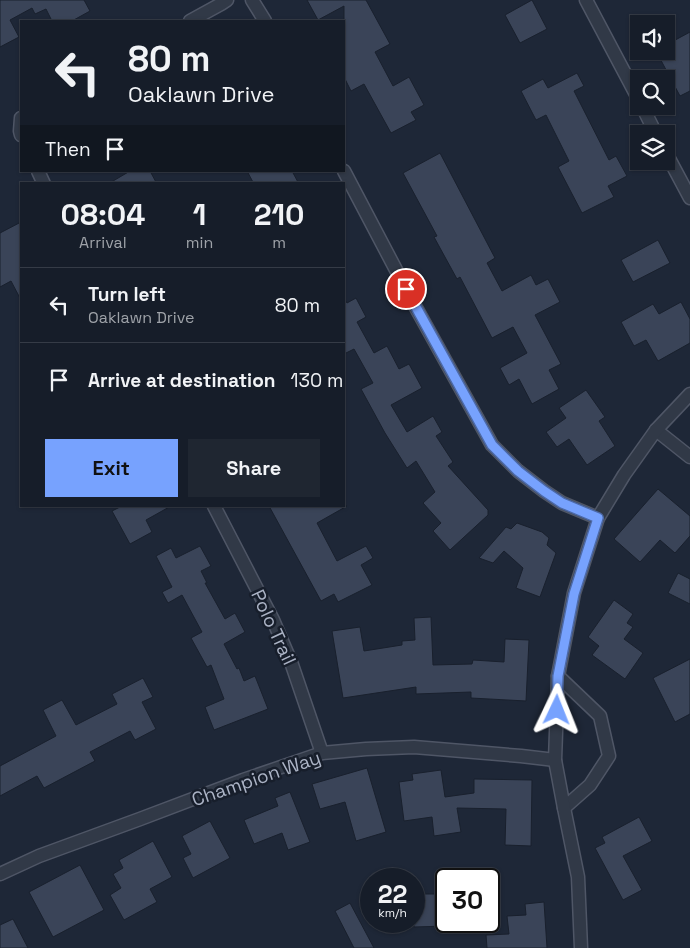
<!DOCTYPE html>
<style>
:root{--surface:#161d29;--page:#1f2631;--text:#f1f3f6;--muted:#9ea2a8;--line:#353b46;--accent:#77a2fe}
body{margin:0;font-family:"Space Grotesk",sans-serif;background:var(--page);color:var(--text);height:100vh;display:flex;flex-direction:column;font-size:19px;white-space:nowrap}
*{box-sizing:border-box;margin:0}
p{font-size:16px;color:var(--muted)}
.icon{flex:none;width:28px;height:28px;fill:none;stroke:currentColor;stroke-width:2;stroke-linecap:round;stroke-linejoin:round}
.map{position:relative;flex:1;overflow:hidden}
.sheet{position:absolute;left:20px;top:182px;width:325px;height:325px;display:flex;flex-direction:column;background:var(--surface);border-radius:0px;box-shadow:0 1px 4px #0004,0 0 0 1px var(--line)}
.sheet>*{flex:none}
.hud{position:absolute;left:20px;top:20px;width:325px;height:152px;border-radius:0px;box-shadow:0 1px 4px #0004,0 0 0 1px var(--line);background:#161d29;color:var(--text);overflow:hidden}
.fabs{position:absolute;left:630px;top:15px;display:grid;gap:10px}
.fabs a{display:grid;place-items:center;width:45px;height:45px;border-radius:0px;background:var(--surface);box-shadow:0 1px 4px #0004,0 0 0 1px var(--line);font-size:25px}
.speed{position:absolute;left:360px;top:868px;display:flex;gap:10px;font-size:25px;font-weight:700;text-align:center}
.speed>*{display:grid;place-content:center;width:65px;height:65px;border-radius:50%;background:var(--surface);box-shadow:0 1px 4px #0004,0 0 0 1px var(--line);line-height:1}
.speed small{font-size:12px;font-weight:400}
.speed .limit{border:2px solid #111;border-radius:8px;background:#fff;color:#111}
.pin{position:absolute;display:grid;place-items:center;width:42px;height:42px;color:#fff;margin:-21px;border:2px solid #fff;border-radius:50%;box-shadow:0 1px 5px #0007}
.me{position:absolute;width:55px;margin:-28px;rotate:2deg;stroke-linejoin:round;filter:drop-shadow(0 0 4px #0008)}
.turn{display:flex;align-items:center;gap:18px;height:105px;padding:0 25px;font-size:22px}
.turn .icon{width:65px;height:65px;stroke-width:2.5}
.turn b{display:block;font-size:35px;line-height:42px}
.then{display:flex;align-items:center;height:48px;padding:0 25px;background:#0003;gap:10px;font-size:19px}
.eta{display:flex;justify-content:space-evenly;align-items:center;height:85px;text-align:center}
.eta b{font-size:30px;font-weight:700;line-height:35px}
.button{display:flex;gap:10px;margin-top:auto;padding:10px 25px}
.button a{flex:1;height:58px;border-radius:0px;background:var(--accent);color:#111;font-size:20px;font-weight:700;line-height:58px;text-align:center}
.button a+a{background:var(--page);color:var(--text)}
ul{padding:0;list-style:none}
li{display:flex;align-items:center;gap:15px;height:75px;padding:0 25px;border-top:1px solid var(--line)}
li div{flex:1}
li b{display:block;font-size:19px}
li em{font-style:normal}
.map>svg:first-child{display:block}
.building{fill:#3a4458;stroke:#19202d}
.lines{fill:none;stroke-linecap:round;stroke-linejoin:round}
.minor-casing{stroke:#4f5666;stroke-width:15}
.minor{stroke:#313947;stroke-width:12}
.route-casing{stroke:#4d69a5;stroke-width:12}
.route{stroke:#77a2fe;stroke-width:9}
.labels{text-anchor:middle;stroke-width:5;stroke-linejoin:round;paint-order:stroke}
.street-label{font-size:19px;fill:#abb3c5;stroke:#171e2b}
</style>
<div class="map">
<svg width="690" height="948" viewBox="0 0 690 948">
<rect width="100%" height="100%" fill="#1e2737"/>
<g class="building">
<polygon points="0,0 84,0 90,11 72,21 52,21 46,9 35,14 32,8 10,20 19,37 0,47"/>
<polygon points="307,0 366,0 390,44 375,52 393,86 409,77 424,105 411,112 416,120 391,133 364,84 351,91 344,77 344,6 318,20"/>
<polygon points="532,0 547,29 520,43 505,15"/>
<polygon points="690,32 690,91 680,96 656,51 666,51 666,45"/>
<polygon points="577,73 584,86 574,91 609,160 616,156 627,176 608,186 614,197 582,213 558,167 569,161 546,115 536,120 521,91 543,79 548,88"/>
<polygon points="440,153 495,258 487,263 502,291 531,275 536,285 548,279 560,302 535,315 561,364 549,370 559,389 532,404 519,379 509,385 500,368 527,353 513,327 492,338 460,277 457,279 434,237 437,236 403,173"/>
<polygon points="130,171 150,171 157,184 108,184"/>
<polygon points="247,171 292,171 299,184 254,184"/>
<polygon points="21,222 21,300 11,281 0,287 0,233"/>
<polygon points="658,240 670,263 633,282 621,260"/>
<polygon points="344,298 347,303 356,298 366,317 357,322 374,353 387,346 399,369 409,364 422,388 391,405 407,432 433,416 442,432 436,436 453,462 448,466 488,510 488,515 450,550 433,531 441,523 423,503 435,492 416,461 407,468 385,433 361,389 373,383 354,349 344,354"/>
<polygon points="681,302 690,319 690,343 658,361 646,340 634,346 621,322 653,304 659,314"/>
<polygon points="586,390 605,417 599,421 615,446 587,465 569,439 557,447 546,432 566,418 559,408"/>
<polygon points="658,489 690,516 690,536 675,553 660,540 640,562 614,539"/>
<polygon points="122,506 171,506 146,520 152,532 130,544 112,511"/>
<polygon points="269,506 347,506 317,523 337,561 366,546 373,558 361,565 372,585 338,602 334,594 321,601"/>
<polygon points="517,523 542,532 549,538 547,545 556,553 540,597 516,588 523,568 504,551 493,563 479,558 506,527 511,529"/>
<polygon points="200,546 211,566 201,571 207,583 205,583 225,619 235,613 245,632 224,644 237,669 239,668 244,681 255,676 268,709 214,730 205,707 224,699 211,665 207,667 191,638 202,632 182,595 168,603 162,592 172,587 156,556 171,548 176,558"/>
<polygon points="678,573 690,579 690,604 668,593"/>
<polygon points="614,600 633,614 627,623 633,627 624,639 643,653 625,679 592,655 599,646 588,637"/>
<polygon points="431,617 433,665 472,664 473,660 504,662 505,639 529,640 526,701 471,698 471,692 416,694 416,687 343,698 332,631 360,627 364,651 402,645 402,641 415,640 414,618"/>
<polygon points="690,659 690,714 675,722 653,678"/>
<polygon points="143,678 153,697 142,702 156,729 135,740 130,731 90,752 95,761 44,788 37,776 0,796 0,766 56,736 43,710 62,700 76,725 117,704 112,694"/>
<polygon points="367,768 386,832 356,841 345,802 320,809 312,784"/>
<polygon points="441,770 445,797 474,793 474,779 532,780 531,846 505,845 506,809 457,808 461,832 434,836 432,817 404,821 399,782 413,780 412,774"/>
<polygon points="290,792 310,842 288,850 282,833 254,844 244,820 278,806 275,798"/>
<polygon points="639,817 652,841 623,856 642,890 623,900 595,848 605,843 602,837"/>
<polygon points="210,821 230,858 193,878 183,858 191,854 182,836"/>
<polygon points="153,841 172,877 150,889 157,902 124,920 110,895 121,888 113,874 123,868 119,860"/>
<polygon points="80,865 104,910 53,937 29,892"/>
<polygon points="414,894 446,894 446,926 414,927"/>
<polygon points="544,902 547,948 487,948 486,935 509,934 507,916 526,915 525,904"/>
<polygon points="350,903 374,948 354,948 335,911"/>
<polygon points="13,919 28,948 0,948 0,925"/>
</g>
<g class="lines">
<g class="minor-casing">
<g id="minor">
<polyline points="252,0 265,21"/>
<polyline points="586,0 639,100"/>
<polyline points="190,21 221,4 227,0"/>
<polyline points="642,106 656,134"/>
<polyline points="21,118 20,131 21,135"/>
<polyline points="666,153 690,198"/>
<polyline points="38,171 44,184"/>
<polyline points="344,171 415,306 492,445 518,471 544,491 562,503 598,518"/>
<polyline points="656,430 690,457"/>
<polyline points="214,506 273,620 291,662 322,753"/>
<polyline points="558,676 600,716 609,756 590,785 564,808"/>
<polyline points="0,874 39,856 140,819 243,780 322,753 366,749 414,747 521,756 555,760"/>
<polyline points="581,948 578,877 564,808 555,760 558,676 574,593 598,518 624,475 656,430 690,394"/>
</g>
</g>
<use href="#minor" class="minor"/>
</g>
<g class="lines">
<g class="route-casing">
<polyline id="route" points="406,289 492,445 518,471 544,491 562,503 598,518 574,594 558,676 557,710"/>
</g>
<use href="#route" class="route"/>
</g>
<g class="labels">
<g class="street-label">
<text transform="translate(274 627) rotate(65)" y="7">Polo Trail</text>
<text transform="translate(256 778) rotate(-19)" y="7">Champion Way</text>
</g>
</g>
</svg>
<div class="fabs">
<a><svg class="icon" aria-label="sound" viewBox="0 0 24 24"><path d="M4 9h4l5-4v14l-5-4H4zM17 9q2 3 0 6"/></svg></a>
<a><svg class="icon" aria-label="search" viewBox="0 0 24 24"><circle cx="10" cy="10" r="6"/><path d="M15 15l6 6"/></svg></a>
<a><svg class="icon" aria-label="layers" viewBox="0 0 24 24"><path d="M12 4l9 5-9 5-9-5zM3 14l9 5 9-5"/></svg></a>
</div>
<div class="speed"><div>22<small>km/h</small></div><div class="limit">30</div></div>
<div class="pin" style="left:406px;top:289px;background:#d93025"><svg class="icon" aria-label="arrive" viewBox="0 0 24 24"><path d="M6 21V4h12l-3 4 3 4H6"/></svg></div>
<svg class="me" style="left:557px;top:710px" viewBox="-20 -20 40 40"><path d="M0-17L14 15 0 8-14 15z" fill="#77a2fe" stroke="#fff" stroke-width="4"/></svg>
<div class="hud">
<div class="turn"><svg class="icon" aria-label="left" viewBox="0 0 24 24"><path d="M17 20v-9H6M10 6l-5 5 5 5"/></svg><div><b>80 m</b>Oaklawn Drive</div></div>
<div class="then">Then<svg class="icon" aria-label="arrive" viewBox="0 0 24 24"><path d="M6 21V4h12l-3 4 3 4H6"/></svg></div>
</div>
<section class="sheet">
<div class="eta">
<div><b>08:04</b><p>Arrival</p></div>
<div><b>1</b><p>min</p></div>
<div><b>210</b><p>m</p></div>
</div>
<ul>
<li><svg class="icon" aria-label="left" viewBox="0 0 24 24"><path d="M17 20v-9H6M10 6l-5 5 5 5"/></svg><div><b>Turn left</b><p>Oaklawn Drive</p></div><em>80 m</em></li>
<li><svg class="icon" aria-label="arrive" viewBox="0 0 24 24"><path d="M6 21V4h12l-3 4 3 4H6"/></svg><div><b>Arrive at destination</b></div><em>130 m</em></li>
</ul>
<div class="button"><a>Exit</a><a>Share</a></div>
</section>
</div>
